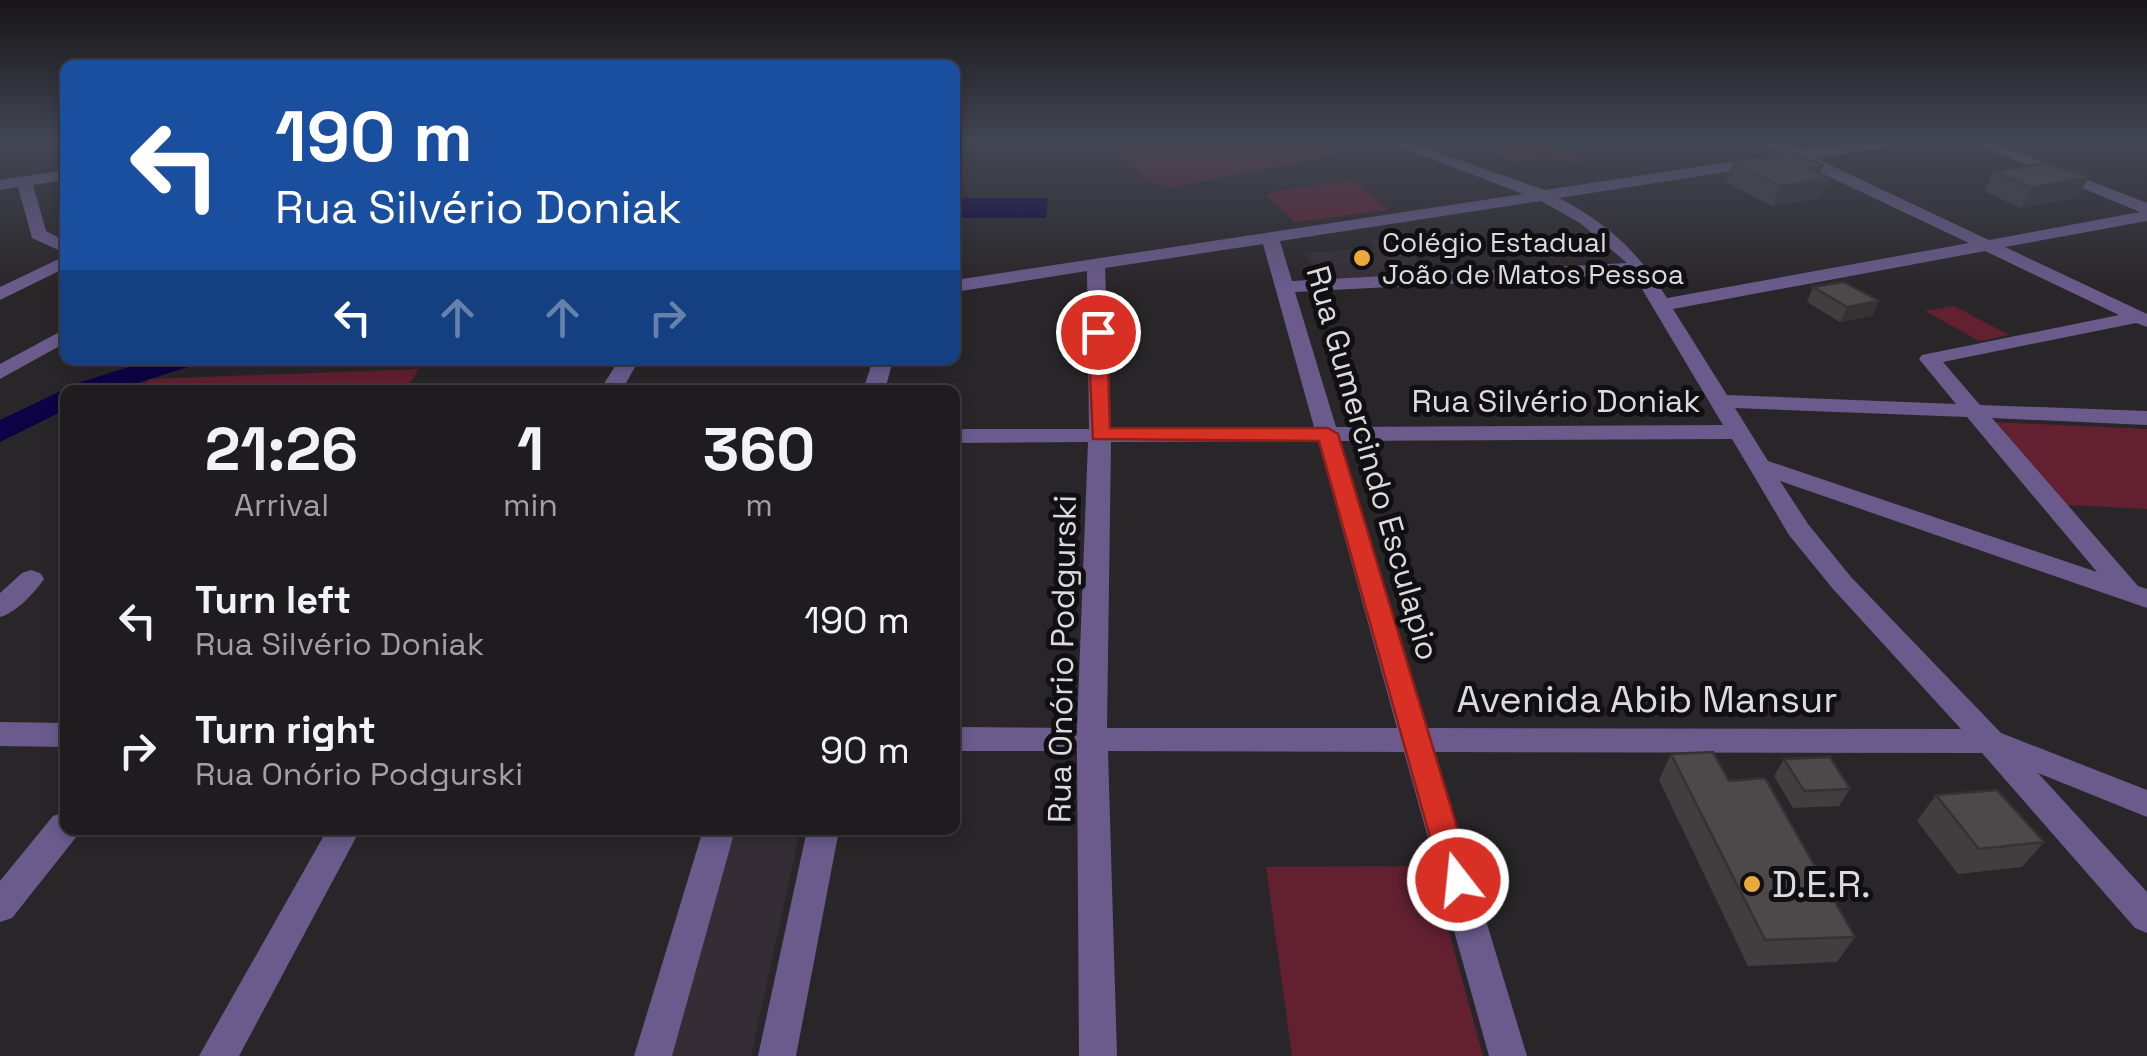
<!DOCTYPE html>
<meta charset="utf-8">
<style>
:root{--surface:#1f1c1f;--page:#272528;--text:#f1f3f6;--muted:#a1a1a4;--line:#3c3a3d}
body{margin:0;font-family:"Space Grotesk",sans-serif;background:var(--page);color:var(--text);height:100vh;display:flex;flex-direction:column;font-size:38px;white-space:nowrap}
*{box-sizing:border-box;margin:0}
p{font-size:32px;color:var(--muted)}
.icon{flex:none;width:55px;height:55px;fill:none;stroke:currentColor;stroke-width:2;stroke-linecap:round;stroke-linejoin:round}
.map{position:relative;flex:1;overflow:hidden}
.sheet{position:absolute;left:60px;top:385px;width:900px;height:450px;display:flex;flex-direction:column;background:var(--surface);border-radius:15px;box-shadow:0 5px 15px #0003,0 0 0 2px var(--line)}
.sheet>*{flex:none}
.banner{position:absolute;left:60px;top:60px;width:900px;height:305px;border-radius:15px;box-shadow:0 5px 15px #0003,0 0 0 2px var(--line);background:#1a4fa0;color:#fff;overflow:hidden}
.pin{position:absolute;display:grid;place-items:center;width:85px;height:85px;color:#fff;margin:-42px;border:5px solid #fff;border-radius:50%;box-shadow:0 2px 10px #0007}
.me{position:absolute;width:110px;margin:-55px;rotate:344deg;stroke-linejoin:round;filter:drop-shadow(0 0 8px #0008)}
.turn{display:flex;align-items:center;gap:35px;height:210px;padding:0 50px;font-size:45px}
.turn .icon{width:130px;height:130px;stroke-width:2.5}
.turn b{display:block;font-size:70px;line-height:85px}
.lanes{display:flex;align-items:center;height:95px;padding:0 50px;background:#0003;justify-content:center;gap:50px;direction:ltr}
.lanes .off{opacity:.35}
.eta{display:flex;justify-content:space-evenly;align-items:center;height:170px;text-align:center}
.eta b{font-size:60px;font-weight:700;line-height:70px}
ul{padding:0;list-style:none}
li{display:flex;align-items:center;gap:30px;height:130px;padding:0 50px}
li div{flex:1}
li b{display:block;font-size:38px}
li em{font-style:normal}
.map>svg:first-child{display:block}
.built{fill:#342d35}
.green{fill:#622031}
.water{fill:#0c0245}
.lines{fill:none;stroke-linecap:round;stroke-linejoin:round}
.river{fill:#0c0245;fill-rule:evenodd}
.minor{fill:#6a5b8c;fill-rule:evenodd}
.wall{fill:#423e40}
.shaded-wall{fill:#363234}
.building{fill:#4d484a;stroke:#363234;stroke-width:2.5}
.route{fill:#d93025;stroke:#8d1f18;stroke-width:2.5}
.poi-dot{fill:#eaaa39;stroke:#100f11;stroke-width:4}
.labels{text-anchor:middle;stroke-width:10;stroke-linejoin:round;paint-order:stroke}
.far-poi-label{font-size:28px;fill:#dcdadd;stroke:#100f11;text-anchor:start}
.street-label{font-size:32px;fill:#dcdadd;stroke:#100f11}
.near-street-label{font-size:38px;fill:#dcdadd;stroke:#100f11}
.near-poi-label{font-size:38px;fill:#dcdadd;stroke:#100f11;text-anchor:start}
</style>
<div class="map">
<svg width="2147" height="1056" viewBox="0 0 2147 1056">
<rect width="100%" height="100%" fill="#292629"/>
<g class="built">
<polygon points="1396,238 1434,275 1321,279 1316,271 1328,266 1313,265 1304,253 1376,248 1371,240"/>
<polygon points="799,835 751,1056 664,1056 725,837"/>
</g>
<g class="green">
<polygon points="1101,142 1323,142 1340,154 1166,188 1149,181"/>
<path d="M1509,142L1561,144L1585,161C1560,164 1543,152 1519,163L1502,157L1487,145Z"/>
<polygon points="1353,180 1388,210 1295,222 1267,196 1272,192"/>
<polygon points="1954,306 2009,335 1979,341 1925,311"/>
<polygon points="419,369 405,390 139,390 150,379"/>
<polygon points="1992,422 2147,429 2147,509 2066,505"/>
<polygon points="1431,866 1483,1056 1292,1056 1266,867"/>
</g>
<polygon class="water" points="955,198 1048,198 1046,218 955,218"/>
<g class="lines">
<g class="river">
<polygon points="151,360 195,360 191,366 116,390 71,390 75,384"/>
<polygon points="65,389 69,390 65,390 65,410 0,442 0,420"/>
</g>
<g class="minor">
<path d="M1388,142H1408L1545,190L1782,154L1761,142H1779L1800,151L1865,142H1898L1891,146L1815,158L1989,240L2140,212L1971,142H1990L2147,203V221L2005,247L2147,314V327L2136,323L1943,362L1980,405L2147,411V425L1992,418L2138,586L2147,589V608L1780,481L1808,524L1851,577L2001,733L2147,790V817L2038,773L2147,892V933L2135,928L1982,753L1435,752L1527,1056H1489L1404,752L1108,751L1117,1056H1079L1077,751H955V727L1077,728L1088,442L955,443V429H1089L1087,271L955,292V280L1523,194ZM1796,161L1969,243L1667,298C1637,251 1610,225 1559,198ZM1541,201L1580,223L1627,263L1292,281L1280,241ZM1263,244L1314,427L1111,428L1105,268ZM1985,251L2119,315L1922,355L1919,359L1956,404L1727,395L1673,309ZM1633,274L1723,425L1336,427L1295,292ZM1735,408L1967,417L2097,572L1768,461ZM1732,439L1789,535L1833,589L1961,729L1428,728L1340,441ZM1318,441L1397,728H1107L1111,442Z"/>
<polygon points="65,170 65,180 33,185 46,231 65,241 65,253 32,238 18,187 0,190 0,180"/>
<polygon points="65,256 65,268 0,300 0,287"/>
<polygon points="65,329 65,343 0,379 0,364"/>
<polygon points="619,360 639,360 622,390 600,390"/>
<polygon points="873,360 893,360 885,390 863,390"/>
<path d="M31,570L40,573L44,579C34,593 17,612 0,617V593L22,573Z"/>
<polygon points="0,722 65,723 65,747 0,746"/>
<polygon points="65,812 65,830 79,830 77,836 12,918 0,922 0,881 53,816"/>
<polygon points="327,830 360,830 239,1056 199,1056"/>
<polygon points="703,830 735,830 672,1056 634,1056"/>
<polygon points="807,830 839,830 796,1056 758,1056"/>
</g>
</g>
<g class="wall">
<polygon points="1560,142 1617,142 1616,145 1568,147"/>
<polygon points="1733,162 1819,174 1821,198 1772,206 1726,182"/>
<polygon points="1994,172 2078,197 2021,208 1984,191"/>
<polygon points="1813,287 1879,301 1872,316 1840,322 1807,302"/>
<polygon points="1671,754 1729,781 1855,937 1837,962 1748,966 1659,780"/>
<polygon points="1784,759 1850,789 1839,806 1793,808 1774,776"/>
<polygon points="1936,795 2044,842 2022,867 1958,874 1917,821"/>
</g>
<g class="shaded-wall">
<polygon points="1823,165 1817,180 1829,178 1821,198 1772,206 1780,186 1807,168"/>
<polygon points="2089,177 2078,197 2021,208 2032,188"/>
<polygon points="1879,301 1872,316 1840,322 1847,307"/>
</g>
<g class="building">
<polygon points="1796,153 1823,165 1807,168 1829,178 1780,186 1733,162"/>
<polygon points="2044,163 2089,177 2032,188 1994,172"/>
<polygon points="1844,282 1879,301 1847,307 1813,287"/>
<polygon points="1713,752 1729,781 1765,778 1855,937 1765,940 1671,754"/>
<polygon points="1830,757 1850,789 1804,791 1784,759"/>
<polygon points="1997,790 2044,842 1979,849 1936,795"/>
</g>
<linearGradient id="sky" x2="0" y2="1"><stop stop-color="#171517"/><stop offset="0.49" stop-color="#434754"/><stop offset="1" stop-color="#434754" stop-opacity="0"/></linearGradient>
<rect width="2147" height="289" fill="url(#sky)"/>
<polygon class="route" points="1098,326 1107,332 1110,428 1328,428 1338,434 1473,880 1468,889 1458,893 1447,889 1442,880 1319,441 1093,439 1088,332"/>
<g class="poi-dot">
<circle cx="1362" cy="258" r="10"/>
<circle cx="1752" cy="884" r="10"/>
</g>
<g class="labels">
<g class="far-poi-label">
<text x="1382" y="252">Colégio Estadual<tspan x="1382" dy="32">João de Matos Pessoa</tspan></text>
</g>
<g class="street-label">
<text x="1556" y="412">Rua Silvério Doniak</text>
<text transform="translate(1373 463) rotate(74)" y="11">Rua Gumercindo Esculapio</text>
<text transform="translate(1062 659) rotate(-89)" y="11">Rua Onório Podgurski</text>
</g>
<g class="near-street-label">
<text x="1647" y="712">Avenida Abib Mansur</text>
</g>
<g class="near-poi-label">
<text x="1772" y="897">D.E.R.</text>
</g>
</g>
</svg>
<div class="pin" style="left:1098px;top:332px;background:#d93025"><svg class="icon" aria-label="arrive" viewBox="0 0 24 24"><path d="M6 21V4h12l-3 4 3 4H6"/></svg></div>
<svg class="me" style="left:1458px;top:880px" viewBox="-20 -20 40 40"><circle r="17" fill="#d93025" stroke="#fff" stroke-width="3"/><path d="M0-11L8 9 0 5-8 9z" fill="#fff"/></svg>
<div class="banner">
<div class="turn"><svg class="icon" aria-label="left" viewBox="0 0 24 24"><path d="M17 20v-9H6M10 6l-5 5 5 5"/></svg><div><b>190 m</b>Rua Silvério Doniak</div></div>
<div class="lanes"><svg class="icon" aria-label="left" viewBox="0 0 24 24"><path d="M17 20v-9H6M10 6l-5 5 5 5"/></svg><svg class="icon off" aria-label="ahead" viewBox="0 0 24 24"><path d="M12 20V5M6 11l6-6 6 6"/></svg><svg class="icon off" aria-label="ahead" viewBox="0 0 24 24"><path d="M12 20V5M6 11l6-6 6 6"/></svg><svg class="icon off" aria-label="right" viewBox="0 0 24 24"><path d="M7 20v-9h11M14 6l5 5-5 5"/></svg></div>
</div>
<section class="sheet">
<div class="eta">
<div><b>21:26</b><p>Arrival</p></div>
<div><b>1</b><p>min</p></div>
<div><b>360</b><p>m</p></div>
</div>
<ul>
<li><svg class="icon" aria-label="left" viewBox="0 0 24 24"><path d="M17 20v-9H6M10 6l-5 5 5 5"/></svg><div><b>Turn left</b><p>Rua Silvério Doniak</p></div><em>190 m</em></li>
<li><svg class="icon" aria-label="right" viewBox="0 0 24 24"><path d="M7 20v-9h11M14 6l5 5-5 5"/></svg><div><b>Turn right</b><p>Rua Onório Podgurski</p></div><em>90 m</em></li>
</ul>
</section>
</div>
